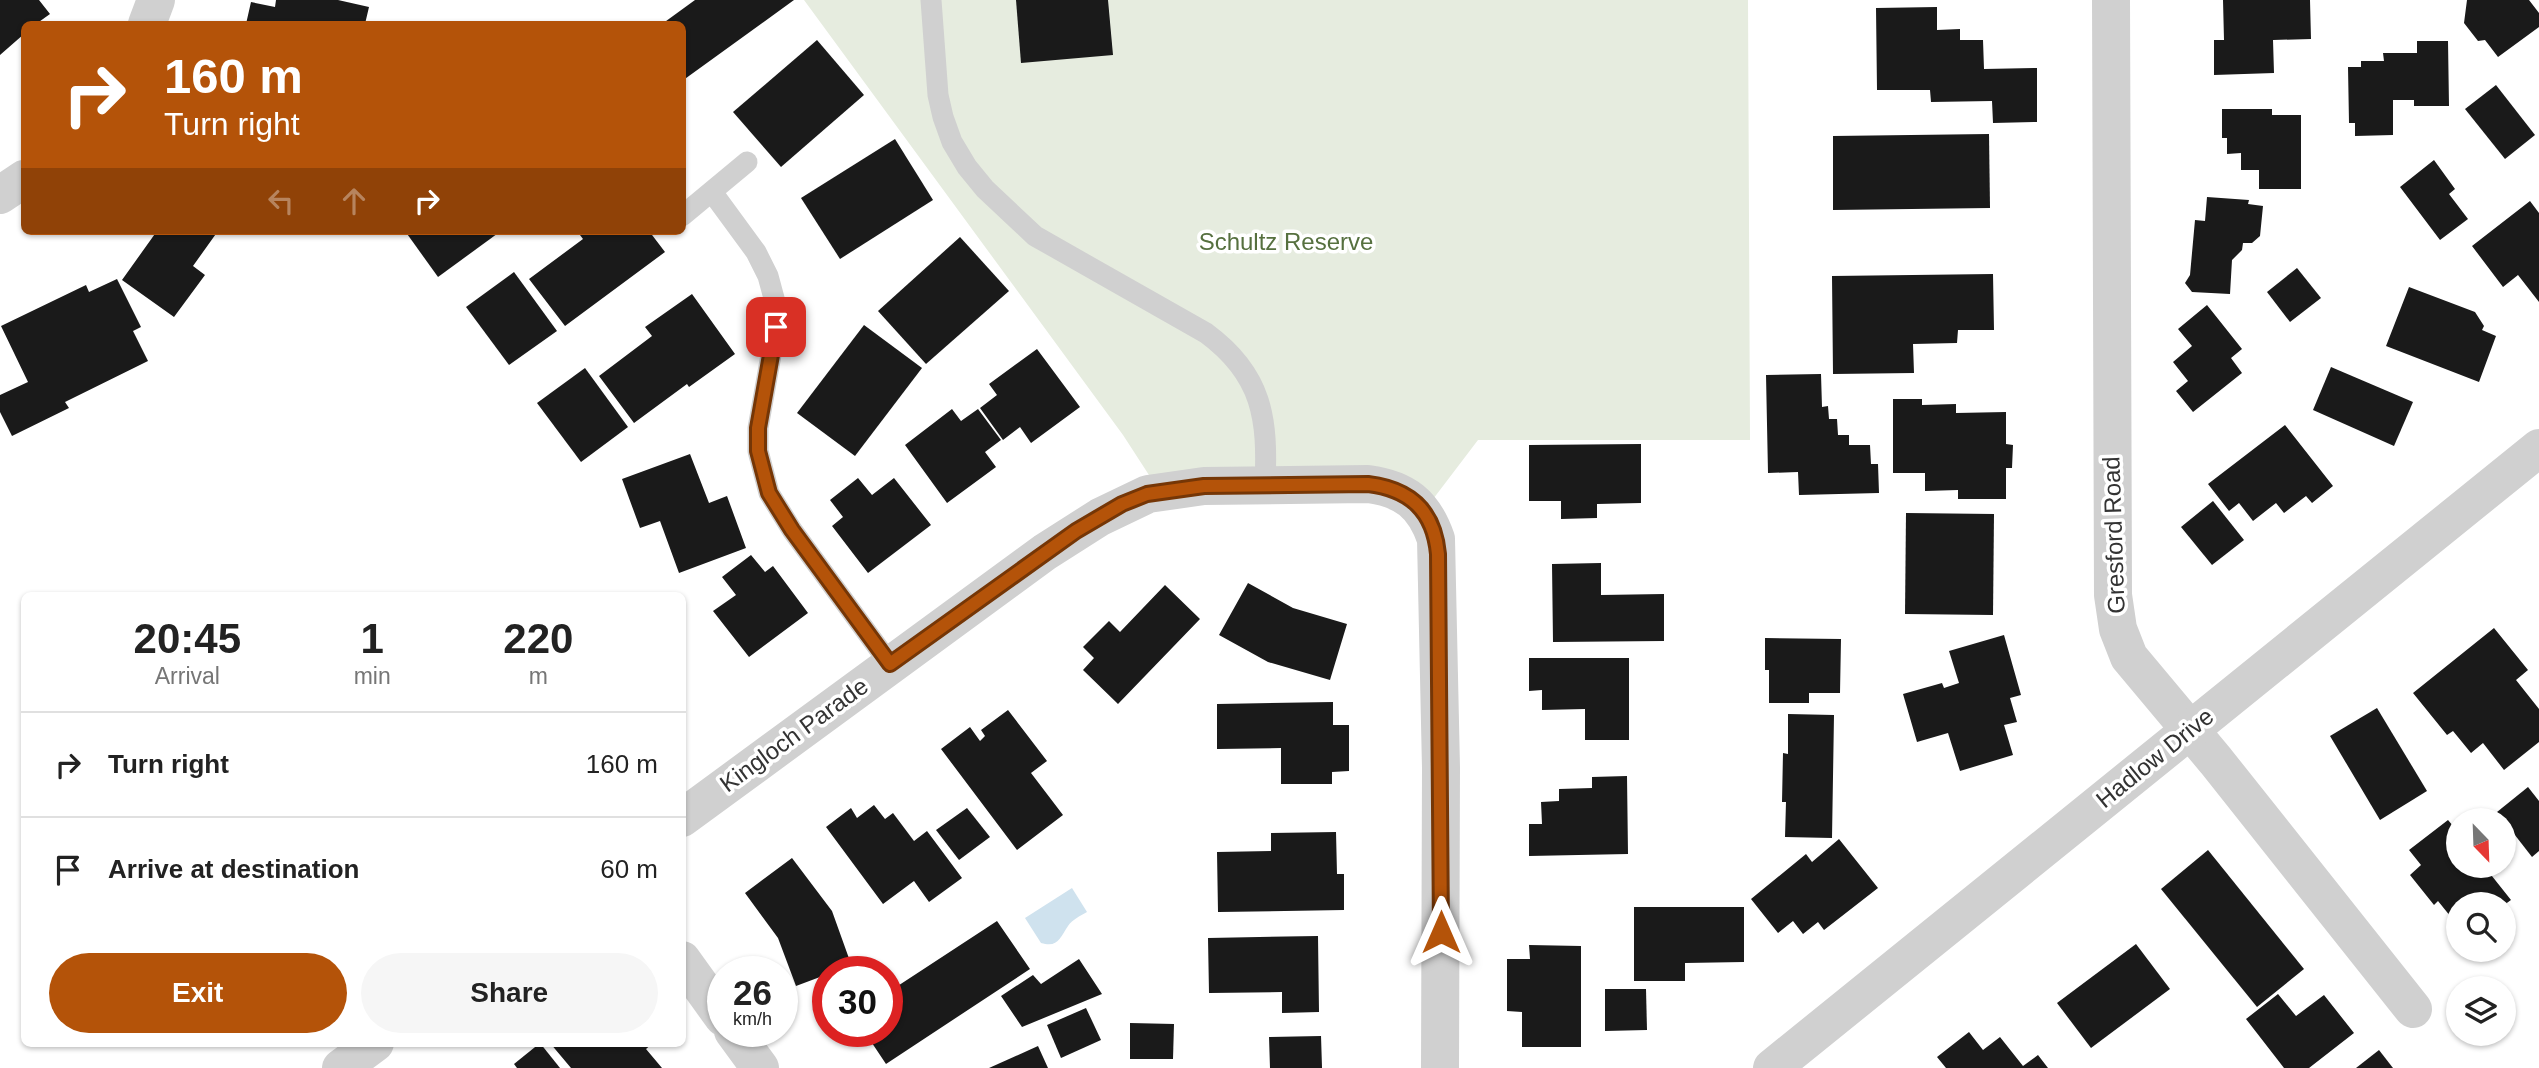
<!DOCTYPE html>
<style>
:root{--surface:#fff;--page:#f6f6f6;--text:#222;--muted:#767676;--line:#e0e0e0;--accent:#b45309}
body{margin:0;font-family:Helvetica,sans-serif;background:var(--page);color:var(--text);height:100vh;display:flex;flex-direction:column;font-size:26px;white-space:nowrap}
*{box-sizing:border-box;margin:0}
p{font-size:23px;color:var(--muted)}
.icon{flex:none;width:38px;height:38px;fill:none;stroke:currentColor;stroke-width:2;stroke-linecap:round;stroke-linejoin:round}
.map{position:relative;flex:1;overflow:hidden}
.panel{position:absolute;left:21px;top:592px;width:665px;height:455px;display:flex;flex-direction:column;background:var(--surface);border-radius:10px;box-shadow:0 2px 5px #0004}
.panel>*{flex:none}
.hud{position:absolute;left:21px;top:21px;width:665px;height:214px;border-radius:10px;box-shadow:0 2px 5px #0004;background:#b45309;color:#fff;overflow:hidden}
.needle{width:46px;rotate:157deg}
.fabs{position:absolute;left:2446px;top:808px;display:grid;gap:14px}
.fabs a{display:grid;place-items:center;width:70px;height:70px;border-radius:50%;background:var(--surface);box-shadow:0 2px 5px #0004;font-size:35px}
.speed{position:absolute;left:707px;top:956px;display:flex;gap:14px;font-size:35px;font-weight:700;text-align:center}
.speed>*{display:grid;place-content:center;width:91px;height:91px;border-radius:50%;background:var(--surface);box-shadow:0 2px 5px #0004;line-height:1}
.speed small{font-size:18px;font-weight:400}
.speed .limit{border:10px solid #d22;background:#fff;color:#111}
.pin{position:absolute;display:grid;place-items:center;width:60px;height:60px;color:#fff;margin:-30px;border-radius:14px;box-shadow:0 4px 10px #0006}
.me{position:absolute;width:77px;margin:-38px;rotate:0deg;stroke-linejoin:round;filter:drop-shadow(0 0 5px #0008)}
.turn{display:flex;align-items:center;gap:24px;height:147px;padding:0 28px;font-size:32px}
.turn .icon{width:91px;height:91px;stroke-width:2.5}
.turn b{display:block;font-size:49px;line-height:60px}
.lanes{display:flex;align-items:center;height:66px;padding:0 28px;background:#0003;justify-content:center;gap:35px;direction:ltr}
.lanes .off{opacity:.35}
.eta{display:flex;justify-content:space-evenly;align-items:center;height:119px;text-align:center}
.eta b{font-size:42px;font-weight:800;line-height:49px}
.primary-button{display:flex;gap:14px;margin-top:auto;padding:14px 28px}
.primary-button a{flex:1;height:80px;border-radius:42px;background:var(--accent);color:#fff;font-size:28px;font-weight:800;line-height:80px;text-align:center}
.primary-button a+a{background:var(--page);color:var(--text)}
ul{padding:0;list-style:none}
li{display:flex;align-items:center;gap:21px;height:105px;padding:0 28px;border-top:2px solid var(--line)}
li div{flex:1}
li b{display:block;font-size:26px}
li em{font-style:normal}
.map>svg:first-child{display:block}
.green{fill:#e6ecdf}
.water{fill:#cfe2ee}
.building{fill:#1a1a1a}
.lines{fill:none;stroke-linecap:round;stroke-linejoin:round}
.lane{stroke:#d0d0d0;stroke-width:21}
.street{stroke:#d0d0d0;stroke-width:38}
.route-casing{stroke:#753606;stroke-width:18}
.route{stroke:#b45309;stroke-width:12}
.labels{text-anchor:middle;stroke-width:7;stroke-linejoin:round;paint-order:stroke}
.park-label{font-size:24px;fill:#56703f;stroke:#fff}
.street-label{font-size:24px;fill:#333;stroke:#fff}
</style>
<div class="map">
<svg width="2539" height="1068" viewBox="0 0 2539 1068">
<rect width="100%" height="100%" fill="#fff"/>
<polygon class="green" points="804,0 1748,0 1750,440 1478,440 1424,511 1411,499 1160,492 1123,435"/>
<path class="water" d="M1072,888L1087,912C1080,916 1072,920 1068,926C1060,938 1058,948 1041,943L1025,918Z"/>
<g class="building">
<polygon points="0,0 39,0 50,14 36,24 24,24 24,34 0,55"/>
<polygon points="276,0 338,0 369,7 365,24 246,24 251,2 275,7"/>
<polygon points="695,0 794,0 682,81 682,24 662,24"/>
<polygon points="1016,0 1108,0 1113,55 1021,63"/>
<polygon points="2223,0 2310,0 2311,39 2273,40 2274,73 2214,75 2214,40 2224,40"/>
<polygon points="2467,0 2529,0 2539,13 2539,27 2498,57 2485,40 2478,41 2464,23"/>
<polygon points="1937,7 1937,30 1960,29 1960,40 1983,40 1984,69 2037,68 2037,122 1993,123 1992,101 1931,102 1930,90 1877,90 1876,8"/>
<polygon points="817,40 864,95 781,167 733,112"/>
<polygon points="2417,41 2448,41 2449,106 2414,106 2414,100 2393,100 2393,135 2355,136 2355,123 2349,123 2348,67 2361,67 2361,61 2384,61 2383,53 2417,53"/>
<polygon points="2496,85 2535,135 2505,159 2465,109"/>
<polygon points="2222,109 2272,109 2272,115 2301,115 2301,189 2259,189 2259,170 2241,170 2241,153 2227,154 2227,138 2222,138"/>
<polygon points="1989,134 1990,208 1833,210 1833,136"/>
<polygon points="895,139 933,200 840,259 801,198"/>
<polygon points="2434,160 2455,189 2449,194 2468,219 2440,240 2400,187"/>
<polygon points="2207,197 2249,200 2248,204 2263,206 2260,236 2252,243 2243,243 2242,250 2232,260 2230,294 2192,292 2185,283 2190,275 2195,220 2205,221"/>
<polygon points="2530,201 2539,213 2539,302 2518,275 2503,287 2472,246"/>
<polygon points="157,231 218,231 193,266 205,275 174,317 122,280"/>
<polygon points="405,231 501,231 438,277"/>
<polygon points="577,231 649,231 665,252 565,326 529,279 583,239"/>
<polygon points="960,237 1009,291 926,364 878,311"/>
<polygon points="2297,268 2321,298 2290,322 2267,292"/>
<polygon points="514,272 557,331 509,365 466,307"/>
<polygon points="1993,274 1994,330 1958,330 1957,343 1913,344 1914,373 1833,374 1832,276"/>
<polygon points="117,279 141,327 133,331 148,361 65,402 69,408 12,436 0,412 0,395 28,382 1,326 86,285 89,292"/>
<polygon points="2409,287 2475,312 2484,326 2482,330 2496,336 2479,382 2386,346"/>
<polygon points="692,294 735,354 689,387 687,384 634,423 599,376 652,336 645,327"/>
<polygon points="2207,305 2242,349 2231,358 2242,373 2193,412 2176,391 2188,381 2173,362 2192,346 2178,329"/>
<polygon points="864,325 922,368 855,456 797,413"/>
<polygon points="1037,349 1080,407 1031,443 1020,427 1003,440 980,408 997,395 989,384"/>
<polygon points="2331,367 2413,402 2394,446 2313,410"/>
<polygon points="585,368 628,427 581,462 537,403"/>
<polygon points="1821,374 1822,407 1828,406 1829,419 1837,419 1838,435 1849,435 1849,445 1870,445 1871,464 1878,464 1879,493 1799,495 1798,472 1768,473 1766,375"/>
<polygon points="1893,399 1922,399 1922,405 1956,404 1956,413 2006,412 2006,444 2013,445 2012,468 2006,468 2006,499 1958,499 1958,490 1925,491 1925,473 1893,473"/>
<polygon points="952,409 961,421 978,409 1001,440 985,452 996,467 947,503 905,445"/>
<polygon points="2285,425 2333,486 2312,503 2306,496 2284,513 2276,503 2253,521 2239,503 2229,511 2208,484"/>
<polygon points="1641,444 1641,503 1597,504 1597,518 1561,519 1561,501 1529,501 1529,445"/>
<polygon points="690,454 709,503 727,496 746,548 679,573 660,521 640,528 622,479"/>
<polygon points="858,478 872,495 894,478 931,525 868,573 832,526 843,517 830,500"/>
<polygon points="2213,501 2244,540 2212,565 2181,527"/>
<polygon points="1906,513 1994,514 1993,615 1905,614"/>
<polygon points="751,555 765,572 773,566 808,613 749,657 713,611 736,595 722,577"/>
<polygon points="1601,563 1601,595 1664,594 1664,641 1553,642 1552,564"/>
<polygon points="1248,583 1293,608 1347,624 1330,680 1268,662 1219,635"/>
<polygon points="1165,585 1200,619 1118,704 1083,670 1094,658 1083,647 1109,621 1120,632"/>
<polygon points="2494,628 2528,670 2516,680 2539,709 2539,742 2504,770 2483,743 2471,753 2453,731 2447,735 2413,693"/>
<polygon points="2004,635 2021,695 2010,698 2017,722 2004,725 2013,755 1960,771 1948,733 1917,742 1903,694 1942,683 1944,688 1959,683 1949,651"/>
<polygon points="1765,638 1841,639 1840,693 1809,693 1809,703 1769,703 1769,670 1765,670"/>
<polygon points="1529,658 1629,658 1629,740 1585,740 1585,709 1542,710 1542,690 1529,691"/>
<polygon points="1333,702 1333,725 1349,725 1349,771 1332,772 1332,784 1281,784 1281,748 1217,749 1217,704"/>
<polygon points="2377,708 2427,791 2380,820 2330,736"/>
<polygon points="1008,710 1047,761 1031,773 1063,815 1017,850 941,749 970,727 980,741 985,736 981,730"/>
<polygon points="1788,714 1834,715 1832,838 1785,837 1786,802 1782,802 1783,753 1788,754"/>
<polygon points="1627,776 1628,854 1529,856 1529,824 1542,824 1541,802 1559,801 1559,789 1592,788 1592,777"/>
<polygon points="2528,787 2539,801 2539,851 2532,857 2497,812"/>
<polygon points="874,805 885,819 893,813 914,841 927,831 962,878 929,902 914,881 883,904 826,827 851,808 857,818"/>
<polygon points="967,808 990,837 959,860 936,830"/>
<polygon points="2448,820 2459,833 2459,866 2484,866 2511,900 2504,905 2459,905 2459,927 2438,901 2434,905 2410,875 2421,865 2409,850"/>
<polygon points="1336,832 1337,874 1344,874 1344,910 1218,912 1217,852 1271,851 1271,833"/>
<polygon points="1839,839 1878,888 1824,930 1818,922 1803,934 1793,921 1778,933 1751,899 1806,854 1812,862"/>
<polygon points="2208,850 2304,969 2257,1007 2161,889"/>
<polygon points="792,858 832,911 851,964 828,971 828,974 796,986 778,938 745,893"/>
<polygon points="1634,907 1744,907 1744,962 1685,963 1685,981 1634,981"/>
<polygon points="997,921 1030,969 886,1064 864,1031 887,1031 887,993"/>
<polygon points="1318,936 1319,1012 1282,1013 1282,992 1209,993 1208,938"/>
<polygon points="2136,944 2170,989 2091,1048 2057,1003"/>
<polygon points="1529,945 1581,946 1581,1047 1522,1047 1522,1012 1507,1011 1507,959 1530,959"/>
<polygon points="1079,959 1102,994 1022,1027 1001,996 1033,975 1041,984"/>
<polygon points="1605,989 1646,989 1647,1030 1605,1031"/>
<polygon points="2278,994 2296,1016 2324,995 2354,1033 2309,1068 2284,1068 2246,1019"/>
<polygon points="1086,1008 1101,1040 1061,1058 1047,1025"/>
<polygon points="1130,1023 1174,1024 1173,1059 1130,1059"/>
<polygon points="1969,1032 1983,1050 2000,1037 2023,1066 2038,1055 2048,1068 1946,1068 1937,1057"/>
<polygon points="1321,1036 1322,1068 1270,1068 1269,1037"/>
<polygon points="540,1043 560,1068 517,1068 514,1064"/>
<polygon points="550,1043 653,1043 646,1049 662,1068 571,1068"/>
<polygon points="1038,1046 1048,1068 989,1068"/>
<polygon points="2379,1050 2393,1068 2356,1068"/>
</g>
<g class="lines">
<g class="lane">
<path d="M931,0L938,95L943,117L952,142L967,167L985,189L1035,236L1206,333C1263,375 1268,419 1265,484"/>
<polyline points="712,192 756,252 768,276 775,302 776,327 758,428 758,451 769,493 792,530 890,664"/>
<polyline points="682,216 747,162"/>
</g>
<g class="street">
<polyline points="2111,0 2113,595 2118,629 2129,657 2216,761 2413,1009"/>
<polyline points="147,24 156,0"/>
<polyline points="0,195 24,179"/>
<path d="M682,818L1045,552L1100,517L1148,494L1204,486L1368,484C1405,489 1424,504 1436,539L1441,768L1440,1068"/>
<polyline points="682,960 723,1017"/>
<polyline points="733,1031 760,1068"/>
<polyline points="341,1068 375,1043"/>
<polyline points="1772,1068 2539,448"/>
</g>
</g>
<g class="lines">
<g class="route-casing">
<path id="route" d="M776,327L758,428V451L769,493L792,530L890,664L1076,531L1122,504L1147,494L1204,486L1368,484C1410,489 1434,511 1438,554L1441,932"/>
</g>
<use href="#route" class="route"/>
</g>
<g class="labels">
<g class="park-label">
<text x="1286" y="250">Schultz Reserve</text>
</g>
<g class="street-label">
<text transform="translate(2114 535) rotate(-92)" y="8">Gresford Road</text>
<text transform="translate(794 735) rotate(-36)" y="8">Kingloch Parade</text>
<text transform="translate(2155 758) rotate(-39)" y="8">Hadlow Drive</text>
</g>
</g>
</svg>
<div class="fabs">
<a><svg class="needle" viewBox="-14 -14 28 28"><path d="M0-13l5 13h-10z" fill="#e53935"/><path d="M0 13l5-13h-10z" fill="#767676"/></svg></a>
<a><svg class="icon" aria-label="search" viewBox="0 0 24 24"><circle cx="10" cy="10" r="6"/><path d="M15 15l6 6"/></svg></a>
<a><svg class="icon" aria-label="layers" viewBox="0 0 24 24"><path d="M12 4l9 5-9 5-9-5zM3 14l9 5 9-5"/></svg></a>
</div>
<div class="speed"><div>26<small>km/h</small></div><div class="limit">30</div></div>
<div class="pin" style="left:776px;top:327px;background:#d93025"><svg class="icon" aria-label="arrive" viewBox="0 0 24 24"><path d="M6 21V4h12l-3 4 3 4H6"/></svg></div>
<svg class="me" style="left:1441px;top:932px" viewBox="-20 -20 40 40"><path d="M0-17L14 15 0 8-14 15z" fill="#b45309" stroke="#fff" stroke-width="4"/></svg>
<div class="hud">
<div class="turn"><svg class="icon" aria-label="right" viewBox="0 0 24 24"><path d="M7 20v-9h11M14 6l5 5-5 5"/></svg><div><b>160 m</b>Turn right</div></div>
<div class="lanes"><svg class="icon off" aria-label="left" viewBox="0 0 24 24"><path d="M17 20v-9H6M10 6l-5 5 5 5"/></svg><svg class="icon off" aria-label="ahead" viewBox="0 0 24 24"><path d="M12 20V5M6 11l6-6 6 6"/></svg><svg class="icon" aria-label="right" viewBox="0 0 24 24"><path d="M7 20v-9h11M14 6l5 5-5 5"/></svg></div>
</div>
<section class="panel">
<div class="eta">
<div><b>20:45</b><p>Arrival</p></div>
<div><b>1</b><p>min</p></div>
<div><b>220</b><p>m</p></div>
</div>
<ul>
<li><svg class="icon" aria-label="right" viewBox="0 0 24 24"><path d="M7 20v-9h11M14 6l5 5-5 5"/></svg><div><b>Turn right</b></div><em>160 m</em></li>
<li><svg class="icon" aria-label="arrive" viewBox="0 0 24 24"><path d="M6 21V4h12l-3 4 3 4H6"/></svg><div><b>Arrive at destination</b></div><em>60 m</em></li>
</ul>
<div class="primary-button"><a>Exit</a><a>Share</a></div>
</section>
</div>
